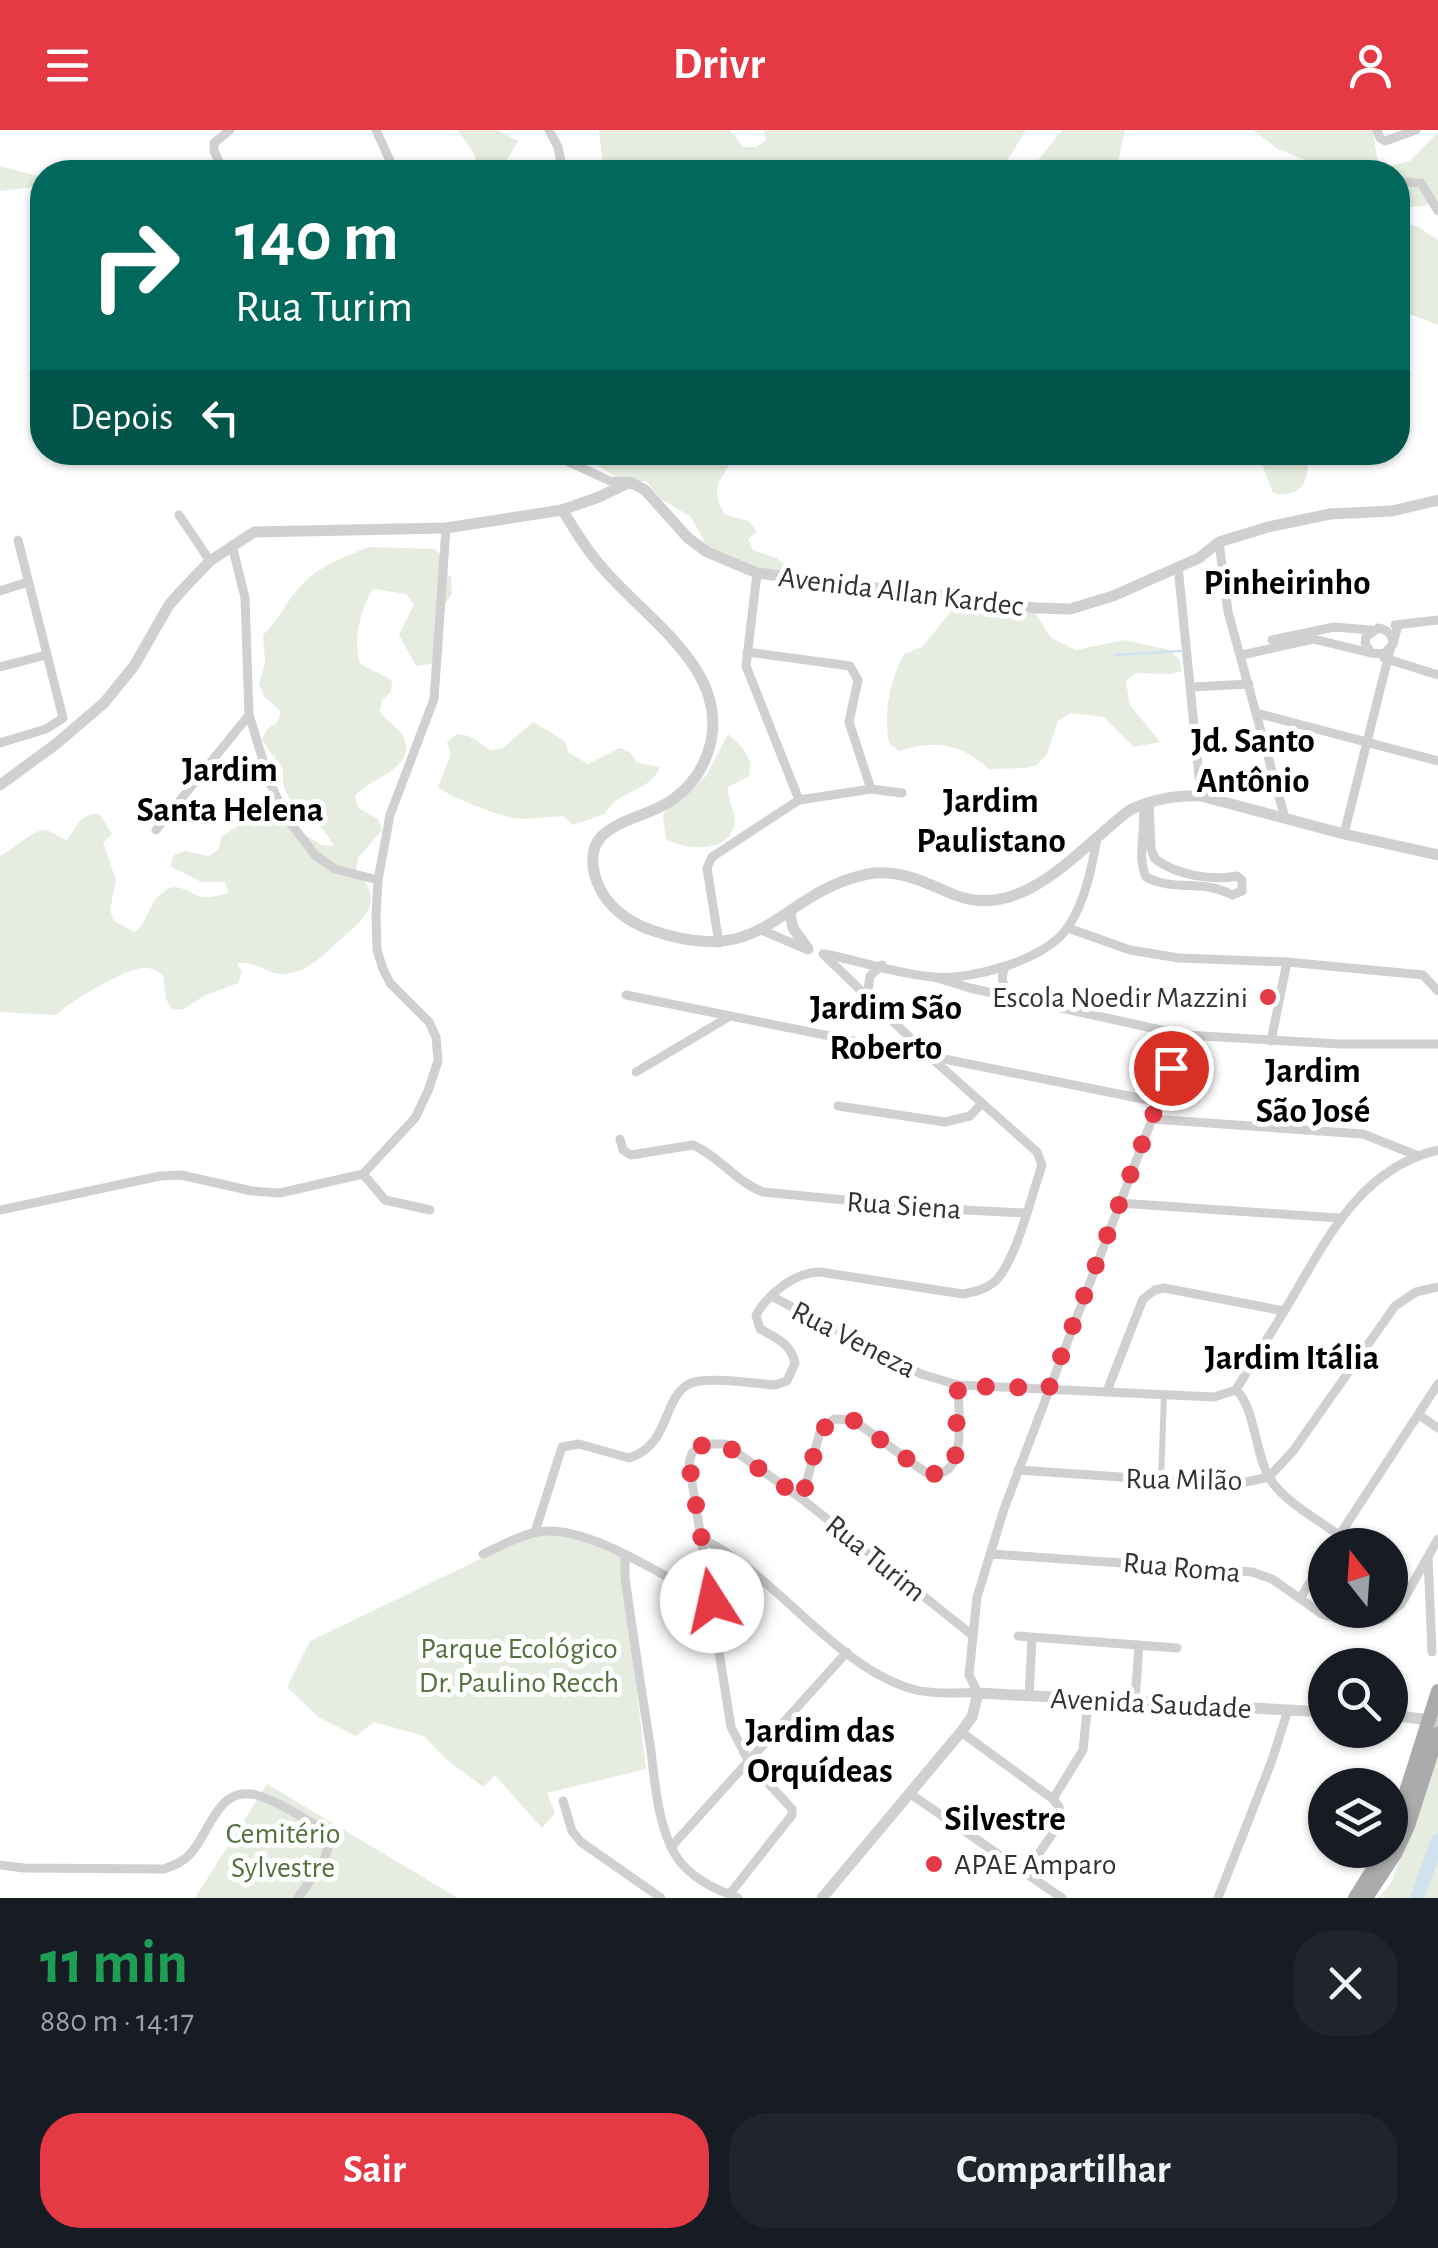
<!DOCTYPE html>
<html lang="pt">
<meta charset="utf-8">
<style>
:root{--surface:#171b24;--page:#20242c;--text:#f1f3f6;--muted:#9ea1a6;--accent:#e63946}
body{margin:0;font-family:"Alegreya Sans",sans-serif;background:var(--page);color:var(--text);height:100vh;display:flex;flex-direction:column;font-size:38px;white-space:nowrap}
*{box-sizing:border-box;margin:0}
p{font-size:32px;color:var(--muted)}
.icon{flex:none;width:55px;height:55px;fill:none;stroke:currentColor;stroke-width:2;stroke-linecap:round;stroke-linejoin:round}
.map{position:relative;height:1768px;overflow:hidden}
.sheet{display:flex;flex-direction:column;background:var(--surface);flex:1}
.sheet>*{flex:none}
.guide{position:absolute;left:30px;top:30px;width:1380px;height:305px;border-radius:40px;box-shadow:0 2px 8px #0004;background:#00695c;color:#fff;overflow:hidden}
.needle{width:65px;rotate:343deg}
.tools{position:absolute;left:1308px;top:1398px;display:grid;gap:20px}
.tools a{display:grid;place-items:center;width:100px;height:100px;border-radius:50%;background:var(--surface);box-shadow:0 2px 8px #0004;font-size:50px}
.pin{position:absolute;display:grid;place-items:center;width:85px;height:85px;color:#fff;margin:-42px;border:5px solid #fff;border-radius:50%;box-shadow:0 2px 10px #0007}
.me{position:absolute;width:110px;margin:-55px;rotate:350deg;stroke-linejoin:round;filter:drop-shadow(0 0 8px #0008)}
.turn{display:flex;align-items:center;gap:35px;height:210px;padding:0 40px;font-size:45px}
.turn .icon{width:130px;height:130px;stroke-width:2.5}
.turn b{display:block;font-size:70px;line-height:85px}
.then{display:flex;align-items:center;height:95px;padding:0 40px;background:#0003;gap:20px;font-size:38px}
.round{display:grid;place-items:center;flex:none;width:105px;height:105px;border-radius:40px;background:var(--page)}
.headline{display:flex;align-items:center;justify-content:space-between;height:170px;padding:0 40px}
h1{font-size:60px;font-weight:700;line-height:75px;color:#1e9e55}
.primary-button{display:flex;gap:20px;margin-top:auto;padding:20px 40px}
.primary-button a{flex:1;height:115px;border-radius:40px;background:var(--accent);color:#fff;font-size:40px;font-weight:700;line-height:115px;text-align:center}
.primary-button a+a{background:var(--page);color:var(--text)}
header{display:flex;justify-content:space-between;align-items:center;height:130px;padding:0 40px;background:var(--accent);color:#fff;font-size:45px;font-weight:700}
.map>svg:first-child{display:block}
.green{fill:#e6ecdf}
.lines{fill:none;stroke-linecap:round;stroke-linejoin:round}
.stream{stroke:#cfe2ee;stroke-width:2.5}
.river{stroke:#cfe2ee;stroke-width:14}
.pedestrian{stroke:#d0d0d0;stroke-width:6}
.minor{stroke:#d0d0d0;stroke-width:9}
.tertiary{stroke:#d0d0d0;stroke-width:11}
.primary{stroke:#ababab;stroke-width:14}
.route{stroke:#e63946;stroke-width:18;stroke-dasharray:0 32.4}
.poi-dot{fill:#e63946;stroke:#fff;stroke-width:4}
.labels{text-anchor:middle;stroke-width:10;stroke-linejoin:round;paint-order:stroke}
.street-label{font-size:30px;fill:#333;stroke:#fff}
.poi-label{font-size:30px;fill:#333;stroke:#fff;text-anchor:end}
.park-label{font-size:30px;fill:#56703f;stroke:#fff}
.quarter-label{font-size:35px;font-weight:bold;fill:#000;stroke:#fff}
</style>
<header><svg class="icon" aria-label="menu" viewBox="0 0 24 24"><path d="M4 6h16M4 12h16M4 18h16"/></svg>Drivr<svg class="icon" aria-label="person" viewBox="0 0 24 24"><circle cx="12" cy="8" r="4"/><path d="M4 21q1-7 8-7t8 7"/></svg></header>
<div class="map">
<svg width="1438" height="1768" viewBox="0 0 1438 1768">
<rect width="100%" height="100%" fill="#fff"/>
<g class="green">
<polygon points="458,0 497,0 518,11 504,35 505,42 478,42 474,23"/>
<polygon points="599,0 730,0 743,17 756,17 766,10 764,0 1026,0 1000,42 604,42"/>
<polygon points="1062,0 1125,0 1116,42 1029,42"/>
<polygon points="1253,0 1373,0 1377,28 1386,37 1410,31 1438,2 1438,70 1423,76 1398,78 1398,42 1324,42 1317,35 1276,18"/>
<polygon points="0,36 38,46 33,57 0,61"/>
<polygon points="1398,92 1418,97 1438,110 1438,195 1407,183 1398,174"/>
<path d="M561,323H733C726,352 706,352 725,385L749,391L757,402L748,409L753,420L776,428L797,442L745,439L708,418L691,387L661,369L646,351L623,352L594,333Z"/>
<path d="M1251,323H1306C1312,348 1302,370 1273,363L1260,329Z"/>
<path d="M369,417L434,419L443,427L449,447L451,445L452,463L446,473L442,472L434,499L443,521L439,533L416,536L399,505L414,474L406,464L373,459C360,478 353,511 360,534L392,550L391,562L382,570L380,582C386,591 398,597 403,606C419,639 368,648 355,666L358,678L378,689L382,700L358,728L356,740C385,771 367,787 341,809C324,824 307,844 282,844C266,844 256,831 237,833L242,842L238,853L204,866L184,879L172,880L166,869L163,845C156,840 150,837 141,838C120,842 72,870 56,885L0,882V726C11,721 34,699 44,700C51,700 60,708 67,710C78,696 80,683 100,684L112,704L103,713L116,750L110,780L114,791L135,802C148,792 149,772 163,762C178,750 188,764 203,767C210,768 220,765 228,763L225,752H201L170,736L174,725L185,721L209,726L219,719L221,707L241,694L248,685L247,671L322,715L334,716C320,684 279,681 283,640L262,610L267,599L277,593L281,582L264,566L259,554L265,532L263,505C278,491 285,474 298,459C315,438 345,426 369,417Z"/>
<path d="M1020,475L1032,478L1051,508L1076,520L1124,510L1170,520L1179,529L1182,541L1171,544L1135,543L1126,551L1130,575L1160,612L1134,617L1104,587L1071,583L1058,591L1047,624L1037,635L1027,638L989,639C961,614 935,609 899,621L889,613C883,584 890,550 904,524L922,517L953,479C982,471 992,499 1020,475Z"/>
<path d="M533,592L565,611L568,622L588,634L620,618L631,623L637,633L660,637C649,664 617,659 605,684L573,695L563,686C546,687 530,690 513,688C499,686 447,666 438,657L451,624L447,612L457,604L469,606L491,620L503,618Z"/>
<path d="M728,604C742,617 754,626 749,646L728,657C727,670 737,683 734,695C729,724 684,720 666,709L663,685L670,676L706,646Z"/>
<polygon points="563,1403 590,1409 621,1427 646,1639 547,1663 555,1683 542,1698 495,1645 483,1657 446,1629 424,1606 374,1592 356,1606 318,1587 287,1557 310,1511 528,1406"/>
<polygon points="1438,1624 1438,1768 1378,1768 1391,1753"/>
<polygon points="267,1654 458,1768 195,1768"/>
</g>
<g class="lines">
<polyline class="stream" points="1115,525 1181,521"/>
<polyline class="river" points="1417,1768 1438,1710"/>
<polyline class="pedestrian" points="1161,1351 1164,1265"/>
<g class="minor">
<polyline points="376,0 395,42"/>
<polyline points="549,0 558,17 563,42"/>
<polyline points="1377,0 1380,8 1385,11 1416,0"/>
<polyline points="224,42 214,21 214,13 230,0"/>
<polyline points="1398,52 1421,53 1438,81"/>
<polyline points="547,322 610,351 627,352"/>
<polyline points="179,385 210,431"/>
<polyline points="1219,412 1228,482 1285,688"/>
<polyline points="232,415 245,468 249,585 270,653 286,687 315,725 335,739 378,750"/>
<polyline points="1178,436 1201,666"/>
<polyline points="757,443 746,536 799,670"/>
<polyline points="0,461 28,452"/>
<polyline points="1395,495 1438,490"/>
<polyline points="1272,510 1334,497 1371,500"/>
<path d="M1393,514C1392,504 1388,500 1378,498L1366,507L1365,513L1371,523L1384,524L1393,514L1398,495"/>
<polyline points="747,522 850,536 858,550 849,592 871,659"/>
<polyline points="1242,525 1313,509 1371,523"/>
<polyline points="1384,528 1438,545"/>
<polyline points="0,537 46,525"/>
<polyline points="1193,557 1249,554"/>
<polyline points="1256,583 1438,631"/>
<polyline points="0,613 46,599 63,588 18,410"/>
<path d="M1143,674C1147,698 1136,725 1146,747C1173,762 1205,749 1232,765L1242,761V750L1237,746C1211,751 1177,745 1155,729L1151,719L1149,672"/>
<polyline points="156,700 249,585"/>
<polyline points="1344,704 1390,520"/>
<polyline points="1068,798 1130,820 1179,828 1287,832 1423,845 1438,861"/>
<polyline points="761,800 806,819"/>
<polyline points="719,813 707,738 712,727 799,670 871,659 902,663"/>
<path d="M825,824C860,831 897,844 933,847C970,851 1046,830 1068,797C1085,772 1092,737 1097,708"/>
<path d="M1006,836C1000,845 1002,857 1010,864"/>
<polyline points="934,847 970,858 1184,905 1339,914 1438,914"/>
<polyline points="626,865 1158,972"/>
<polyline points="867,866 870,846 882,835"/>
<polyline points="1271,911 1287,832"/>
<polyline points="636,942 727,888"/>
<polyline points="838,976 945,992 970,986 981,974"/>
<polyline points="1151,989 1363,1004 1416,1025"/>
<path d="M620,1009L623,1020L631,1025L693,1015C719,1026 736,1052 763,1062L927,1078L1025,1083"/>
<polyline points="363,1044 385,1070 430,1080"/>
<polyline points="1119,1073 1339,1088"/>
<polyline points="0,1080 160,1046 181,1045 252,1061 280,1063 363,1044 415,988 428,961 438,931 436,907 429,892 390,853 383,839 377,820 376,786 378,750 390,685 434,569 446,398"/>
<polyline points="771,1166 921,1244 958,1255 1214,1267 1236,1260"/>
<path d="M1236,1260C1254,1229 1274,1199 1292,1168C1329,1105 1362,1038 1438,1020"/>
<path d="M1236,1260C1255,1276 1255,1325 1270,1349C1285,1372 1317,1389 1339,1405"/>
<polyline points="1107,1261 1143,1169 1155,1160 1164,1158 1284,1181"/>
<polyline points="1419,1285 1438,1298"/>
<polyline points="1018,1340 1208,1353 1236,1354 1269,1347 1293,1321 1395,1176 1416,1162 1438,1157"/>
<path d="M802,1369L820,1302L834,1289L853,1290L925,1342C970,1356 958,1283 958,1255"/>
<path d="M535,1402L562,1317L579,1314L629,1328C670,1315 662,1271 687,1255C703,1245 755,1254 775,1255L787,1251L795,1233C791,1214 777,1208 760,1199L756,1185C768,1164 795,1142 820,1142L963,1164C974,1162 984,1160 993,1153C1015,1136 1032,1064 1042,1035L1037,1022L928,925L823,824"/>
<path d="M701,1408C776,1444 837,1540 916,1560C935,1565 958,1562 978,1563"/>
<polyline points="1333,1415 1438,1254"/>
<path d="M483,1424C499,1417 516,1407 533,1403C582,1389 666,1449 712,1471"/>
<polyline points="991,1424 1252,1442 1272,1449 1322,1484 1340,1490 1382,1489 1401,1474 1438,1409"/>
<path d="M625,1427V1448C633,1503 641,1559 650,1614C655,1650 657,1695 676,1726C690,1748 715,1759 738,1768"/>
<polyline points="1428,1427 1432,1522"/>
<polyline points="1301,1467 1325,1428"/>
<polyline points="1018,1506 1177,1518"/>
<polyline points="978,1563 969,1545 977,1467 1004,1379 1184,905"/>
<polyline points="1029,1566 1032,1508"/>
<polyline points="1135,1572 1139,1515"/>
<polyline points="961,1602 1053,1669 1059,1677 1062,1690 1026,1742"/>
<polyline points="909,1663 1062,1768"/>
<polyline points="1053,1669 1083,1620 1088,1571"/>
<polyline points="563,1671 572,1701 581,1712 661,1768"/>
<polyline points="671,1717 847,1522"/>
<path d="M0,1735L24,1738L164,1739C174,1735 184,1732 191,1723C210,1702 218,1655 256,1665C281,1672 305,1690 327,1701C336,1723 310,1749 298,1768"/>
<polyline points="729,1765 792,1685 792,1679 749,1632 731,1597 689,1333 692,1323 702,1314 725,1314 802,1369 972,1505"/>
<polyline points="1218,1768 1271,1633 1288,1580"/>
</g>
<g class="tertiary">
<path d="M562,380C573,396 583,415 596,430C638,485 736,539 708,622C700,647 682,666 660,677C625,694 578,698 597,752C606,776 628,792 651,800C768,841 776,763 868,744C899,738 928,754 955,765C1024,792 1081,716 1130,680C1153,669 1176,665 1201,666L1344,704L1438,725"/>
<polyline points="0,655 56,614 104,573 134,536 169,475 184,458 210,431 254,402 446,398 562,380 599,367 630,352 645,360 688,408 707,422 757,443 1036,478 1070,479 1113,466 1199,428 1219,412 1268,397 1330,384 1392,381 1438,370"/>
<polyline points="790,784 793,798 808,819"/>
<polyline points="1390,1585 1438,1591"/>
<polyline points="822,1768 961,1602 972,1587 978,1563 1325,1582"/>
</g>
<g class="primary">
<polyline points="1390,1712 1438,1561"/>
<polyline points="1355,1768 1385,1720"/>
<polyline points="1366,1768 1395,1724 1408,1696 1438,1603"/>
</g>
</g>
<g class="lines">
<path class="route" d="M712,1471L689,1333C695,1315 707,1310 724,1314L802,1369L820,1302L834,1289L853,1290L925,1342C939,1346 945,1344 955,1334L958,1256L1049,1258L1171,938"/>
</g>
<g class="poi-dot">
<circle cx="1268" cy="867" r="10"/>
<circle cx="934" cy="1734" r="10"/>
</g>
<g class="labels">
<g class="street-label">
<text transform="translate(901 461) rotate(7)" y="10">Avenida Allan Kardec</text>
<text transform="translate(904 1075) rotate(4)" y="10">Rua Siena</text>
<text transform="translate(854 1209) rotate(27)" y="10">Rua Veneza</text>
<text transform="translate(1184 1349) rotate(1)" y="10">Rua Milão</text>
<text transform="translate(876 1428) rotate(39)" y="10">Rua Turim</text>
<text transform="translate(1182 1437) rotate(5)" y="10">Rua Roma</text>
<text transform="translate(1151 1573) rotate(3)" y="10">Avenida Saudade</text>
</g>
<g class="poi-label">
<text x="1248" y="877">Escola Noedir Mazzini</text>
<text x="954" y="1744" text-anchor="start">APAE Amparo</text>
</g>
<g class="park-label">
<text x="519" y="1528">Parque Ecológico<tspan x="519" dy="34">Dr. Paulino Recch</tspan></text>
<text x="283" y="1713">Cemitério<tspan x="283" dy="34">Sylvestre</tspan></text>
</g>
<g class="quarter-label">
<text x="1287" y="464">Pinheirinho</text>
<text x="1253" y="622">Jd. Santo<tspan x="1253" dy="40">Antônio</tspan></text>
<text x="230" y="651">Jardim<tspan x="230" dy="40">Santa Helena</tspan></text>
<text x="991" y="682">Jardim<tspan x="991" dy="40">Paulistano</tspan></text>
<text x="886" y="889">Jardim São<tspan x="886" dy="40">Roberto</tspan></text>
<text x="1313" y="952">Jardim<tspan x="1313" dy="40">São José</tspan></text>
<text x="1292" y="1239">Jardim Itália</text>
<text x="820" y="1612">Jardim das<tspan x="820" dy="40">Orquídeas</tspan></text>
<text x="1005" y="1700">Silvestre</text>
</g>
</g>
</svg>
<div class="tools">
<a><svg class="needle" viewBox="-14 -14 28 28"><path d="M0-13l5 13h-10z" fill="#e53935"/><path d="M0 13l5-13h-10z" fill="#9ea1a6"/></svg></a>
<a><svg class="icon" aria-label="search" viewBox="0 0 24 24"><circle cx="10" cy="10" r="6"/><path d="M15 15l6 6"/></svg></a>
<a><svg class="icon" aria-label="layers" viewBox="0 0 24 24"><path d="M12 4l9 5-9 5-9-5zM3 14l9 5 9-5"/></svg></a>
</div>
<div class="pin" style="left:1171px;top:938px;background:#d93025"><svg class="icon" aria-label="arrive" viewBox="0 0 24 24"><path d="M6 21V4h12l-3 4 3 4H6"/></svg></div>
<svg class="me" style="left:712px;top:1471px" viewBox="-20 -20 40 40"><circle r="19" fill="#fff"/><path d="M0-13L10 11 0 6-10 11z" fill="#e63946"/></svg>
<div class="guide">
<div class="turn"><svg class="icon" aria-label="right" viewBox="0 0 24 24"><path d="M7 20v-9h11M14 6l5 5-5 5"/></svg><div><b>140 m</b>Rua Turim</div></div>
<div class="then">Depois<svg class="icon" aria-label="left" viewBox="0 0 24 24"><path d="M17 20v-9H6M10 6l-5 5 5 5"/></svg></div>
</div>
</div>
<section class="sheet">
<div class="headline"><div><h1>11 min</h1><p>880 m · 14:17</p></div><a class="round"><svg class="icon" aria-label="close" viewBox="0 0 24 24"><path d="M6 6l12 12M18 6L6 18"/></svg></a></div>
<div class="primary-button"><a>Sair</a><a>Compartilhar</a></div>
</section>
